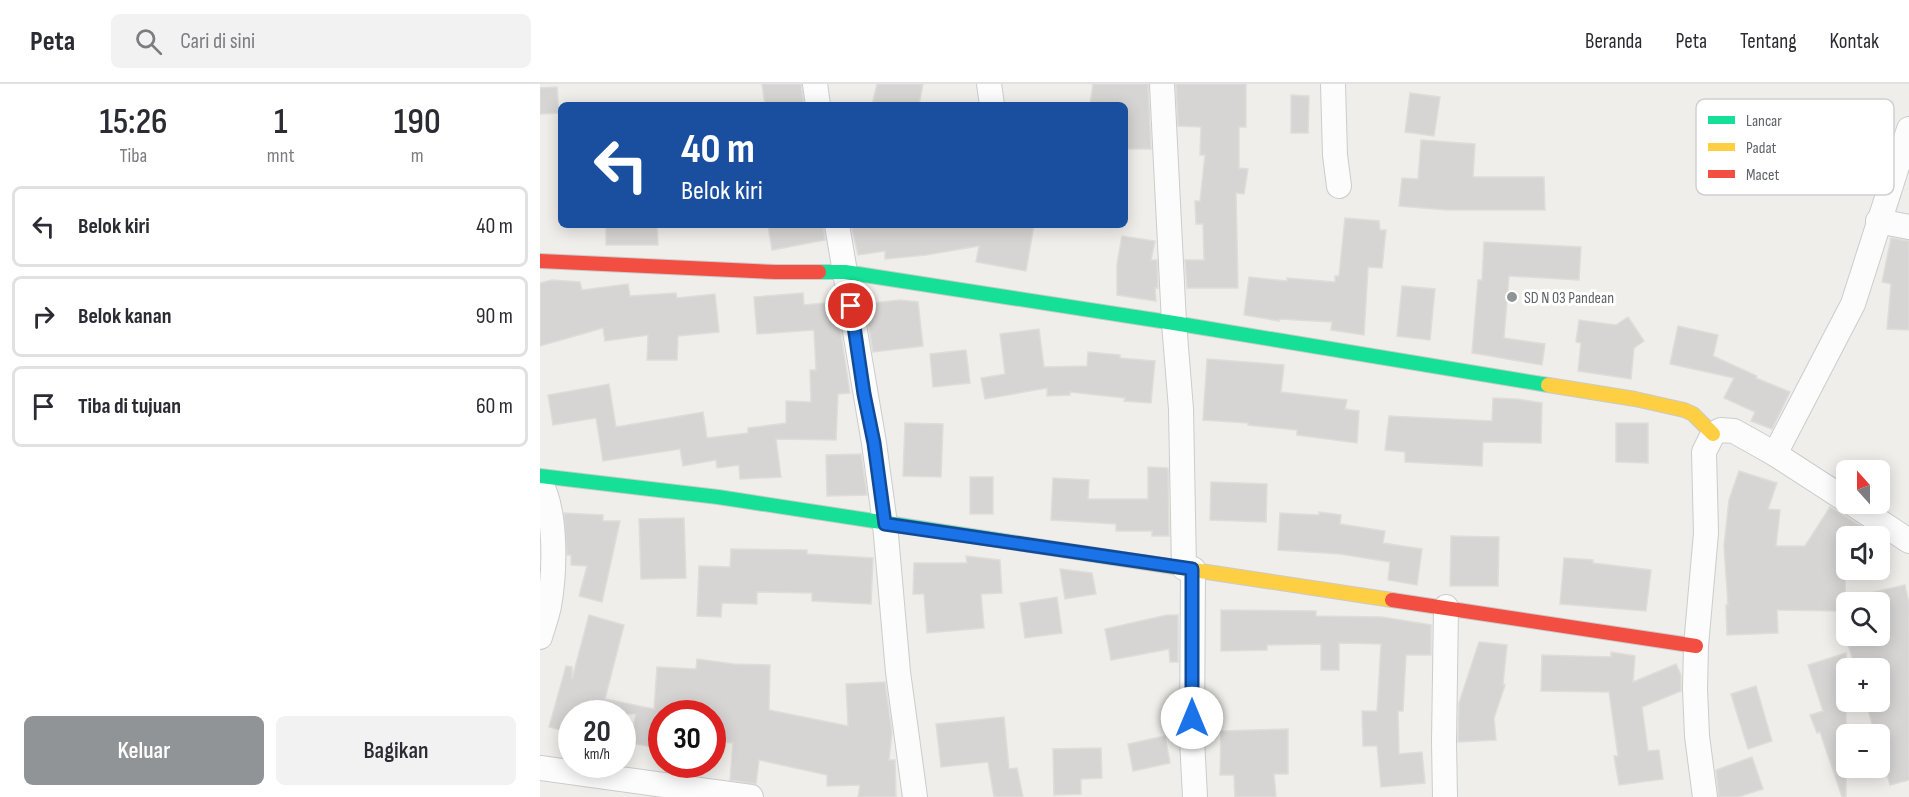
<!DOCTYPE html>
<html lang="id">
<meta charset="utf-8">
<style>
:root{--surface:#fff;--page:#f2f2f3;--text:#2b2b33;--muted:#7c7c81;--line:#e1e1e2;--accent:#919496}
body{margin:0;font-family:"Sofia Sans Condensed",sans-serif;background:var(--page);color:var(--text);height:100vh;display:flex;flex-direction:column;font-size:22px;white-space:nowrap}
*{box-sizing:border-box;margin:0}
p{font-size:20px;color:var(--muted)}
.icon{flex:none;width:33px;height:33px;fill:none;stroke:currentColor;stroke-width:2;stroke-linecap:round;stroke-linejoin:round}
.map{position:relative;flex:1;overflow:hidden}
.details{display:flex;flex-direction:column;background:var(--surface);width:540px}
.details>*{flex:none}
.guide{position:absolute;left:18px;top:18px;width:570px;height:126px;border-radius:9px;box-shadow:0 3px 15px #0003;background:#1a4fa0;color:#fff;overflow:hidden}
.needle{width:39px;rotate:339deg}
.buttons{position:absolute;left:1296px;top:376px;display:grid;gap:12px}
.buttons a{display:grid;place-items:center;width:54px;height:54px;border-radius:9px;background:var(--surface);box-shadow:0 3px 15px #0003;font-size:30px}
.speed{position:absolute;left:18px;top:616px;display:flex;gap:12px;font-size:30px;font-weight:700;text-align:center}
.speed>*{display:grid;place-content:center;width:78px;height:78px;border-radius:50%;background:var(--surface);box-shadow:0 3px 15px #0003;line-height:1}
.speed small{font-size:15px;font-weight:400}
.speed .limit{border:9px solid #d22;background:#fff;color:#111}
.pin{position:absolute;display:grid;place-items:center;width:51px;height:51px;color:#fff;margin:-26px;border:3px solid #fff;border-radius:50%;box-shadow:0 2px 6px #0007}
.me{position:absolute;width:66px;margin:-33px;rotate:0deg;stroke-linejoin:round;filter:drop-shadow(0 0 4px #0008)}
.turn{display:flex;align-items:center;gap:21px;height:126px;padding:0 24px;font-size:27px}
.turn .icon{width:78px;height:78px;stroke-width:2.5}
.turn b{display:block;font-size:42px;line-height:51px}
.eta{display:flex;justify-content:space-evenly;align-items:center;height:102px;text-align:center}
.eta b{font-size:36px;font-weight:600;line-height:42px}
.action{display:flex;gap:12px;margin-top:auto;padding:12px 24px}
.action a{flex:1;height:69px;border-radius:9px;background:var(--accent);color:#fff;font-size:24px;font-weight:600;line-height:69px;text-align:center}
.action a+a{background:var(--page);color:var(--text)}
ul{padding:0;list-style:none}
li{display:flex;align-items:center;gap:18px;height:81px;margin:0 12px 9px;padding:0 12px;border:3px solid var(--line);border-radius:9px}
li div{flex:1}
li b{display:block;font-size:22px}
li em{font-style:normal}
header{display:flex;align-items:center;gap:36px;box-sizing:border-box;height:84px;padding:0 30px;background:var(--surface);border-bottom:2px solid var(--line)}
header strong{font-size:28px}
nav{display:flex;gap:33px;margin-inline-start:auto;font-size:21px}
.search{width:420px;height:54px;background:var(--page);display:flex;align-items:center;gap:15px;box-sizing:border-box;padding:0 21px;border-radius:9px;color:var(--muted);font-size:22px}
main{display:flex;flex:1;min-height:0}
.map>svg:first-child{display:block}
.building{fill:#d6d5d3;stroke:#deddd9;stroke-width:1.5;fill-rule:evenodd}
.lines{fill:none;stroke-linecap:round;stroke-linejoin:round}
.street-casing{stroke:#cbcccc;stroke-width:26}
.fast-casing{stroke:#cacacb;stroke-width:16}
.slow-casing{stroke:#cacacb;stroke-width:16}
.jam-casing{stroke:#cacacb;stroke-width:16}
.street{stroke:#fdfcfc;stroke-width:24}
.fast{stroke:#16e098;stroke-width:14}
.slow{stroke:#ffcf43;stroke-width:14}
.jam{stroke:#f24e42;stroke-width:14}
.route-casing{stroke:#114b97;stroke-width:15}
.route{stroke:#1a73e8;stroke-width:10}
.poi-dot{fill:#919496;stroke:#fff;stroke-width:2}
.labels{text-anchor:middle;stroke-width:6;stroke-linejoin:round;paint-order:stroke}
.poi-label{font-size:16px;fill:#5f6368;stroke:#fff;text-anchor:start}
.key{fill:#fff;stroke:#cfd0d2;stroke-width:1.5}
.key-label{font-size:16px;fill:#5f6368}
</style>
<header>
<strong>Peta</strong>
<div class="search"><svg class="icon" aria-label="search" viewBox="0 0 24 24"><circle cx="10" cy="10" r="6"/><path d="M15 15l6 6"/></svg>Cari di sini</div>
<nav><a>Beranda</a><a>Peta</a><a>Tentang</a><a>Kontak</a></nav>
</header>
<main>
<section class="details">
<div class="eta">
<div><b>15:26</b><p>Tiba</p></div>
<div><b>1</b><p>mnt</p></div>
<div><b>190</b><p>m</p></div>
</div>
<ul>
<li><svg class="icon" aria-label="left" viewBox="0 0 24 24"><path d="M17 20v-9H6M10 6l-5 5 5 5"/></svg><div><b>Belok kiri</b></div><em>40 m</em></li>
<li><svg class="icon" aria-label="right" viewBox="0 0 24 24"><path d="M7 20v-9h11M14 6l5 5-5 5"/></svg><div><b>Belok kanan</b></div><em>90 m</em></li>
<li><svg class="icon" aria-label="arrive" viewBox="0 0 24 24"><path d="M6 21V4h12l-3 4 3 4H6"/></svg><div><b>Tiba di tujuan</b></div><em>60 m</em></li>
</ul>
<div class="action"><a>Keluar</a><a>Bagikan</a></div>
</section>
<div class="map">
<svg width="1369" height="713" viewBox="0 0 1369 713">
<rect width="100%" height="100%" fill="#efeeea"/>
<g class="building">
<polygon points="222,0 261,0 264,21 225,21"/>
<polygon points="337,0 383,0 379,21 332,21"/>
<polygon points="553,0 608,0 611,65 585,65 585,21 550,21"/>
<polygon points="636,0 706,0 706,43 699,43 699,84 708,85 704,110 696,109 698,204 647,204 645,176 664,176 663,140 656,140 655,117 660,117 665,71 660,71 661,43 638,42"/>
<polygon points="17,3 19,29 0,30 0,4"/>
<polygon points="870,9 900,13 894,52 865,48"/>
<polygon points="751,11 769,12 768,49 751,49"/>
<polygon points="881,56 935,60 933,93 1004,93 1005,126 907,126 859,122 862,94 878,95"/>
<polygon points="805,134 839,137 840,146 846,146 842,184 828,183 824,251 791,246 792,238 739,235 739,237 704,231 709,193 747,197 747,194 795,198 795,192 799,192"/>
<polygon points="66,141 117,141 118,161 66,161"/>
<polygon points="228,141 283,141 285,156 232,166"/>
<polygon points="311,141 494,141 486,187 436,178 439,162 386,171 345,175 345,167 318,171"/>
<polygon points="582,152 615,157 611,176 617,176 618,204 615,204 616,217 577,211 577,180"/>
<polygon points="1351,154 1369,157 1369,246 1347,245 1351,200 1342,198"/>
<polygon points="944,158 1041,163 1039,196 969,192 964,254 1005,260 1002,281 932,269 938,196 942,196"/>
<polygon points="12,196 40,198 42,206 88,200 90,212 136,209 137,214 175,210 179,248 138,252 137,276 107,276 108,251 65,257 63,244 0,262 0,199"/>
<polygon points="862,202 895,205 890,256 857,252"/>
<polygon points="263,209 264,221 296,218 310,309 298,310 296,356 236,355 241,393 200,395 199,381 177,384 176,376 143,382 140,365 63,377 56,334 13,341 8,311 69,300 76,343 163,328 167,354 208,349 208,344 246,339 246,317 271,318 270,286 276,286 274,246 217,250 214,213"/>
<polygon points="360,216 378,218 383,262 333,268 325,220"/>
<polygon points="1088,233 1104,257 1094,264 1091,295 1038,287 1041,259 1036,258 1039,236 1076,241"/>
<polygon points="1138,242 1178,251 1173,272 1217,292 1216,294 1250,308 1232,345 1211,337 1215,328 1184,314 1194,294 1130,280"/>
<polygon points="499,245 504,283 547,282 548,268 580,271 580,274 615,277 611,319 584,317 585,314 530,308 530,311 507,312 507,304 445,315 441,294 465,290 460,250"/>
<polygon points="426,266 430,299 393,303 390,270"/>
<polygon points="667,275 744,281 741,308 807,316 805,325 819,327 817,359 757,351 757,346 708,341 708,339 663,336"/>
<polygon points="953,314 977,315 1002,319 1001,359 943,358 942,382 865,378 865,368 845,366 849,332 952,337"/>
<polygon points="365,339 403,340 401,393 363,392"/>
<polygon points="1076,339 1108,339 1108,379 1076,378"/>
<polygon points="321,370 327,411 287,412 286,371"/>
<polygon points="608,383 628,384 629,452 612,452 612,447 576,447 576,440 511,436 513,394 549,396 548,415 608,415"/>
<path d="M1199,387L1237,399L1228,425L1240,426L1236,462H1265L1290,423L1322,443L1316,453H1306L1305,515L1365,501L1369,520V696L1350,701L1340,665V651H1335L1326,618H1340V585H1316L1297,527L1237,526L1238,549L1187,551L1186,521H1188L1184,462L1189,416ZM1306,519H1340V552H1306Z"/>
<rect x="430" y="393" width="23" height="37"/>
<polygon points="671,398 727,400 726,438 670,436"/>
<polygon points="779,428 801,431 800,440 845,447 843,459 882,465 877,501 848,496 850,478 800,470 738,466 740,429 779,431"/>
<polygon points="24,429 63,431 63,437 80,437 62,518 39,512 47,482 31,481 31,471 27,471"/>
<polygon points="144,434 146,494 101,495 99,435"/>
<polygon points="911,452 959,453 958,502 910,502"/>
<polygon points="191,465 267,466 267,470 333,474 331,520 272,517 272,509 217,508 217,520 182,519 181,533 157,532 159,482 190,483"/>
<polygon points="426,472 460,476 462,509 441,510 444,544 387,549 384,510 373,510 374,479 427,479"/>
<polygon points="1024,474 1053,476 1053,479 1111,486 1106,527 1020,520"/>
<polygon points="520,485 552,489 556,510 525,515"/>
<polygon points="517,513 522,549 485,554 480,519"/>
<polygon points="681,526 776,527 776,532 842,533 891,541 891,571 866,571 863,627 858,627 859,670 882,668 885,699 841,703 837,662 823,662 822,627 837,627 841,560 799,559 799,586 781,586 781,560 727,561 727,566 681,567"/>
<polygon points="49,531 84,541 65,615 114,625 117,583 156,585 157,575 194,580 230,581 229,626 308,642 306,600 345,598 352,649 349,676 355,676 356,713 318,713 320,701 287,702 287,691 219,676 216,700 190,696 193,659 172,657 172,630 122,630 122,662 113,660 112,663 90,659 96,630 32,630 32,649 9,643 26,582 32,583 32,595"/>
<polygon points="627,531 638,531 638,578 630,578 629,565 571,576 565,545"/>
<polygon points="939,558 967,561 963,600 965,601 954,634 956,656 918,658 919,619"/>
<polygon points="1071,568 1095,572 1093,598 1136,580 1141,591 1141,607 1102,623 1108,667 1119,666 1123,695 1079,701 1074,672 1078,672 1069,608 1001,607 1002,571 1071,573"/>
<polygon points="1306,569 1306,713 1302,713 1280,648 1277,649 1270,631 1283,627 1268,581"/>
<polygon points="1216,602 1232,657 1208,665 1191,610"/>
<polygon points="464,633 469,685 477,684 483,713 454,713 448,678 401,683 396,640"/>
<polygon points="748,645 748,690 734,690 736,713 695,713 694,691 680,691 681,647"/>
<polygon points="625,652 630,679 593,687 588,660"/>
<polygon points="561,664 562,694 541,695 541,710 514,711 513,665"/>
<polygon points="1212,673 1223,705 1198,713 1179,713 1176,686"/>
</g>
<g class="lines">
<g class="street-casing">
<g id="street">
<polyline points="275,0 278,21"/>
<polyline points="449,0 452,21"/>
<polyline points="622,0 634,239 641,325 644,484"/>
<polyline points="793,0 795,71 799,102"/>
<polyline points="1338,137 1369,143"/>
<polyline points="297,141 334,359 345,440 358,588 375,713"/>
<polyline points="1235,370 1313,220 1369,45"/>
<path d="M0,398C17,428 15,488 9,522C7,532 3,543 0,553"/>
<polyline points="1313,420 1369,457"/>
<polyline points="653,485 652,655 655,713"/>
<polyline points="0,684 211,713"/>
<polyline points="905,713 904,658 906,523"/>
<polyline points="1165,713 1157,652 1155,605 1156,562 1166,449 1164,368 1173,350 1181,346 1194,347 1235,370 1306,416"/>
</g>
</g>
<g class="fast-casing">
<g id="fast">
<polyline points="279,188 305,188 634,239 1008,301"/>
<polyline points="0,392 178,413 575,474"/>
</g>
</g>
<g class="slow-casing">
<g id="slow">
<polyline points="1008,301 1095,315 1144,326 1153,330 1173,350"/>
<polyline points="575,474 852,516"/>
</g>
</g>
<g class="jam-casing">
<g id="jam">
<polyline points="0,177 235,188 279,188"/>
<polyline points="852,516 1156,562"/>
</g>
</g>
<use href="#street" class="street"/>
<use href="#fast" class="fast"/>
<use href="#slow" class="slow"/>
<use href="#jam" class="jam"/>
</g>
<g class="lines">
<g class="route-casing">
<polyline id="route" points="311,222 324,310 334,359 345,440 652,485 652,634"/>
</g>
<use href="#route" class="route"/>
</g>
<circle class="poi-dot" cx="972" cy="213" r="6"/>
<g class="labels">
<g class="poi-label">
<text x="984" y="219">SD N 03 Pandean</text>
</g>
</g>
<rect x="1156" y="15" width="198" height="96" rx="9" class="key"/>
<rect x="1168" y="32" width="27" height="8" fill="#16e098"/>
<rect x="1168" y="59" width="27" height="8" fill="#ffcf43"/>
<rect x="1168" y="86" width="27" height="8" fill="#f24e42"/>
<g class="key-label">
<text x="1206" y="42">Lancar</text>
<text x="1206" y="69">Padat</text>
<text x="1206" y="96">Macet</text>
</g>
</svg>
<div class="buttons">
<a><svg class="needle" viewBox="-14 -14 28 28"><path d="M0-13l5 13h-10z" fill="#e53935"/><path d="M0 13l5-13h-10z" fill="#7c7c81"/></svg></a>
<a><svg class="icon" aria-label="sound" viewBox="0 0 24 24"><path d="M4 9h4l5-4v14l-5-4H4zM17 9q2 3 0 6"/></svg></a>
<a><svg class="icon" aria-label="search" viewBox="0 0 24 24"><circle cx="10" cy="10" r="6"/><path d="M15 15l6 6"/></svg></a>
<a>+</a>
<a>−</a>
</div>
<div class="speed"><div>20<small>km/h</small></div><div class="limit">30</div></div>
<div class="pin" style="left:311px;top:222px;background:#d93025"><svg class="icon" aria-label="arrive" viewBox="0 0 24 24"><path d="M6 21V4h12l-3 4 3 4H6"/></svg></div>
<svg class="me" style="left:652px;top:634px" viewBox="-20 -20 40 40"><circle r="19" fill="#fff"/><path d="M0-13L10 11 0 6-10 11z" fill="#1a73e8"/></svg>
<div class="guide">
<div class="turn"><svg class="icon" aria-label="left" viewBox="0 0 24 24"><path d="M17 20v-9H6M10 6l-5 5 5 5"/></svg><div><b>40 m</b>Belok kiri</div></div>
</div>
</div>
</main>
